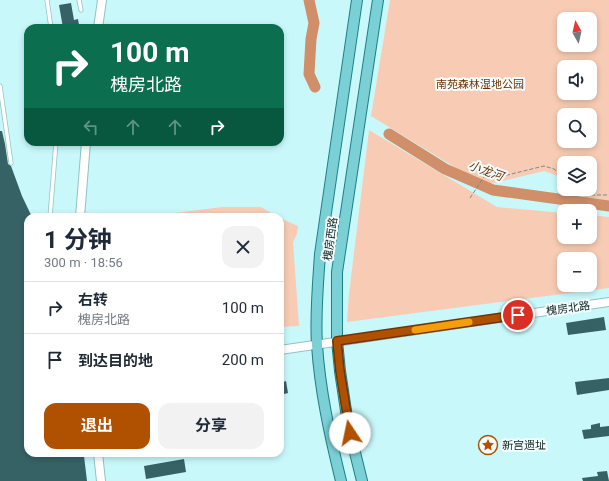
<!DOCTYPE html>
<html lang="zh">
<meta charset="utf-8">
<style>
:root{--surface:#fff;--page:#f2f2f3;--text:#1f2937;--muted:#747a83;--line:#e0e1e3;--accent:#af5100}
body{margin:0;font-family:Roboto,"Noto Sans SC",sans-serif;background:var(--page);color:var(--text);height:100vh;display:flex;flex-direction:column;font-size:15px;white-space:nowrap}
*{box-sizing:border-box;margin:0}
p{font-size:13px;color:var(--muted)}
.icon{flex:none;width:22px;height:22px;fill:none;stroke:currentColor;stroke-width:2;stroke-linecap:round;stroke-linejoin:round}
.map{position:relative;flex:1;overflow:hidden}
.side{position:absolute;left:24px;top:213px;width:260px;height:244px;display:flex;flex-direction:column;background:var(--surface);border-radius:12px;box-shadow:0 2px 6px #0003}
.side>*{flex:none}
.banner{position:absolute;left:24px;top:24px;width:260px;height:122px;border-radius:12px;box-shadow:0 2px 6px #0003;background:#0b6e4f;color:#fff;overflow:hidden}
.needle{width:26px;rotate:352deg}
.buttons{position:absolute;left:557px;top:12px;display:grid;gap:8px}
.buttons a{display:grid;place-items:center;width:40px;height:40px;border-radius:8px;background:var(--surface);box-shadow:0 2px 6px #0003;font-size:20px}
.pin{position:absolute;display:grid;place-items:center;width:34px;height:34px;color:#fff;margin:-17px;border:2px solid #fff;border-radius:50%;box-shadow:0 1px 4px #0007}
.me{position:absolute;width:44px;margin:-22px;rotate:349deg;stroke-linejoin:round;filter:drop-shadow(0 0 3px #0008)}
.turn{display:flex;align-items:center;gap:14px;height:84px;padding:0 20px;font-size:18px}
.turn .icon{width:52px;height:52px;stroke-width:2.5}
.turn b{display:block;font-size:28px;line-height:34px}
.lanes{display:flex;align-items:center;height:38px;padding:0 20px;background:#0003;justify-content:center;gap:20px;direction:ltr}
.lanes .off{opacity:.35}
.round{display:grid;place-items:center;flex:none;width:42px;height:42px;border-radius:12px;background:var(--page)}
.head{display:flex;align-items:center;justify-content:space-between;height:68px;padding:0 20px}
h1{font-size:24px;font-weight:700;line-height:30px}
.primary-button{display:flex;gap:8px;margin-top:auto;padding:8px 20px}
.primary-button a{flex:1;height:46px;border-radius:12px;background:var(--accent);color:#fff;font-size:16px;font-weight:700;line-height:46px;text-align:center}
.primary-button a+a{background:var(--page);color:var(--text)}
ul{padding:0;list-style:none}
li{display:flex;align-items:center;gap:12px;height:52px;padding:0 20px;border-top:1px solid var(--line)}
li div{flex:1}
li b{display:block;font-size:15px}
li em{font-style:normal}
.map>svg:first-child{display:block}
.green{fill:#f8ccb4;fill-rule:evenodd}
.lines{fill:none;stroke-linecap:round;stroke-linejoin:round}
.river{stroke:#d08f69;stroke-width:11}
.building{fill:#376265}
.service-casing{stroke:#94c1c4;stroke-width:5}
.tertiary-casing{stroke:#94c1c4;stroke-width:10}
.primary-casing{stroke:#1c7f85;stroke-width:12}
.path{stroke:#6f8f91;stroke-width:1;stroke-dasharray:4 2;stroke-linecap:butt}
.service{stroke:#fff;stroke-width:3.5}
.tertiary{stroke:#fff;stroke-width:8}
.primary{stroke:#7bd0d6;stroke-width:10}
.route-casing{stroke:#723500;stroke-width:10}
.route{stroke:#af5100;stroke-width:7}
.slow{stroke:#f59e0b;stroke-width:7}
.labels{text-anchor:middle;stroke-width:4;stroke-linejoin:round;paint-order:stroke}
.park-label{font-size:11px;fill:#6f3305;stroke:#f4fdfd}
.street-label{font-size:11px;fill:#102223;stroke:#f4fdfd}
.poi-label{font-size:11px;fill:#102223;stroke:#f4fdfd;text-anchor:start}
.water-label{font-size:12px;font-style:italic;fill:#6b3001;stroke:#f4fdfd}
</style>
<div class="map">
<svg width="609" height="481" viewBox="0 0 609 481">
<rect width="100%" height="100%" fill="#c9f8fb"/>
<g class="green">
<path d="M390,0H609V201L589,200L575,189H590V163H564V181L558,176L544,171L490,184L474,179L371,116ZM564,19H590V45H564ZM564,67H590V93H564ZM564,115H590V141H564Z"/>
<path d="M369,130L497,207L564,213V237H590V215L609,217V288L347,322L349,294ZM564,259H590V285H564Z"/>
<polygon points="222,207 261,207 278,217 143,217"/>
<polygon points="280,218 298,226 297,234 293,242 299,326 280,327"/>
</g>
<g class="lines">
<g class="river">
<polyline points="309,0 314,23 311,39 309,74 315,87"/>
<polyline points="389,134 445,169 493,190 609,206"/>
</g>
</g>
<g class="building">
<polygon points="71,3 74,20 78,19 79,25 63,28 59,5"/>
<polygon points="0,131 2,131 5,144 8,164 11,166 22,196 32,217 28,217 28,453 86,453 84,456 87,481 0,481"/>
<polygon points="604,317 606,330 568,335 566,323"/>
<polygon points="609,378 609,390 577,395 575,382"/>
<polygon points="286,381 288,393 280,395 280,383"/>
<polygon points="600,423 600,427 609,426 609,436 584,439 582,430 591,429 591,425"/>
<polygon points="184,459 186,472 146,479 144,466"/>
<polygon points="607,471 609,481 583,481 582,478 598,476 597,472"/>
</g>
<g class="lines">
<g class="service-casing">
<g id="service">
<polyline points="47,0 51,28"/>
<polyline points="79,0 81,10"/>
<polyline points="0,86 11,163"/>
<polyline points="50,217 56,142"/>
</g>
</g>
<g class="tertiary-casing">
<g id="tertiary">
<polyline points="98,28 102,0"/>
<polyline points="80,217 86,142"/>
<polyline points="280,350 609,302"/>
<polyline points="98,453 101,481"/>
</g>
</g>
<g class="primary-casing">
<g id="primary">
<path d="M341,481C330,436 320,391 317,345C315,315 318,284 320,254L357,0"/>
<polyline points="362,481 348,424 340,371 337,341 337,272 378,0"/>
</g>
</g>
<g class="path">
<polyline points="581,189 589,195 609,195"/>
<polyline points="470,198 484,177 491,179 544,166 554,169 564,177"/>
</g>
<use href="#service" class="service"/>
<use href="#tertiary" class="tertiary"/>
<use href="#primary" class="primary"/>
</g>
<g class="lines">
<g class="route-casing">
<polyline id="route" points="350,433 340,371 337,341 518,315"/>
</g>
<use href="#route" class="route"/>
<polyline class="slow" points="415,330 469,322"/>
</g>
<defs>
<g id="sight-ring" transform="scale(1)"><circle r="9.5" fill="#f4fdfd" stroke="#af5100" stroke-width="1.5"/><path d="M0-6L1.8-2.2L6-1.7L2.9 1.2L3.7 5.4L0 3.3L-3.7 5.4L-2.9 1.2L-6-1.7L-1.8-2.2Z" fill="#af5100"/></g>
</defs>
<g fill-rule="evenodd">
<use href="#sight-ring" x="488" y="445"/>
</g>
<g class="labels">
<g class="park-label">
<text x="480" y="88">南苑森林湿地公园</text>
</g>
<g class="street-label">
<text transform="translate(330 239) rotate(-82)" y="4">槐房西路</text>
<text transform="translate(568 308) rotate(-8)" y="4">槐房北路</text>
</g>
<g class="poi-label">
<text x="502" y="449">新宫遗址</text>
</g>
<g class="water-label">
<text transform="translate(486 171) rotate(20)" y="4">小龙河</text>
</g>
</g>
</svg>
<div class="buttons">
<a><svg class="needle" viewBox="-14 -14 28 28"><path d="M0-13l5 13h-10z" fill="#e53935"/><path d="M0 13l5-13h-10z" fill="#747a83"/></svg></a>
<a><svg class="icon" aria-label="sound" viewBox="0 0 24 24"><path d="M4 9h4l5-4v14l-5-4H4zM17 9q2 3 0 6"/></svg></a>
<a><svg class="icon" aria-label="search" viewBox="0 0 24 24"><circle cx="10" cy="10" r="6"/><path d="M15 15l6 6"/></svg></a>
<a><svg class="icon" aria-label="layers" viewBox="0 0 24 24"><path d="M12 4l9 5-9 5-9-5zM3 14l9 5 9-5"/></svg></a>
<a>+</a>
<a>−</a>
</div>
<div class="pin" style="left:518px;top:315px;background:#d93025"><svg class="icon" aria-label="arrive" viewBox="0 0 24 24"><path d="M6 21V4h12l-3 4 3 4H6"/></svg></div>
<svg class="me" style="left:350px;top:433px" viewBox="-20 -20 40 40"><circle r="19" fill="#fff"/><path d="M0-13L10 11 0 6-10 11z" fill="#af5100"/></svg>
<div class="banner">
<div class="turn"><svg class="icon" aria-label="right" viewBox="0 0 24 24"><path d="M7 20v-9h11M14 6l5 5-5 5"/></svg><div><b>100 m</b>槐房北路</div></div>
<div class="lanes"><svg class="icon off" aria-label="left" viewBox="0 0 24 24"><path d="M17 20v-9H6M10 6l-5 5 5 5"/></svg><svg class="icon off" aria-label="ahead" viewBox="0 0 24 24"><path d="M12 20V5M6 11l6-6 6 6"/></svg><svg class="icon off" aria-label="ahead" viewBox="0 0 24 24"><path d="M12 20V5M6 11l6-6 6 6"/></svg><svg class="icon" aria-label="right" viewBox="0 0 24 24"><path d="M7 20v-9h11M14 6l5 5-5 5"/></svg></div>
</div>
<section class="side">
<div class="head"><div><h1>1 分钟</h1><p>300 m · 18:56</p></div><a class="round"><svg class="icon" aria-label="close" viewBox="0 0 24 24"><path d="M6 6l12 12M18 6L6 18"/></svg></a></div>
<ul>
<li><svg class="icon" aria-label="right" viewBox="0 0 24 24"><path d="M7 20v-9h11M14 6l5 5-5 5"/></svg><div><b>右转</b><p>槐房北路</p></div><em>100 m</em></li>
<li><svg class="icon" aria-label="arrive" viewBox="0 0 24 24"><path d="M6 21V4h12l-3 4 3 4H6"/></svg><div><b>到达目的地</b></div><em>200 m</em></li>
</ul>
<div class="primary-button"><a>退出</a><a>分享</a></div>
</section>
</div>
